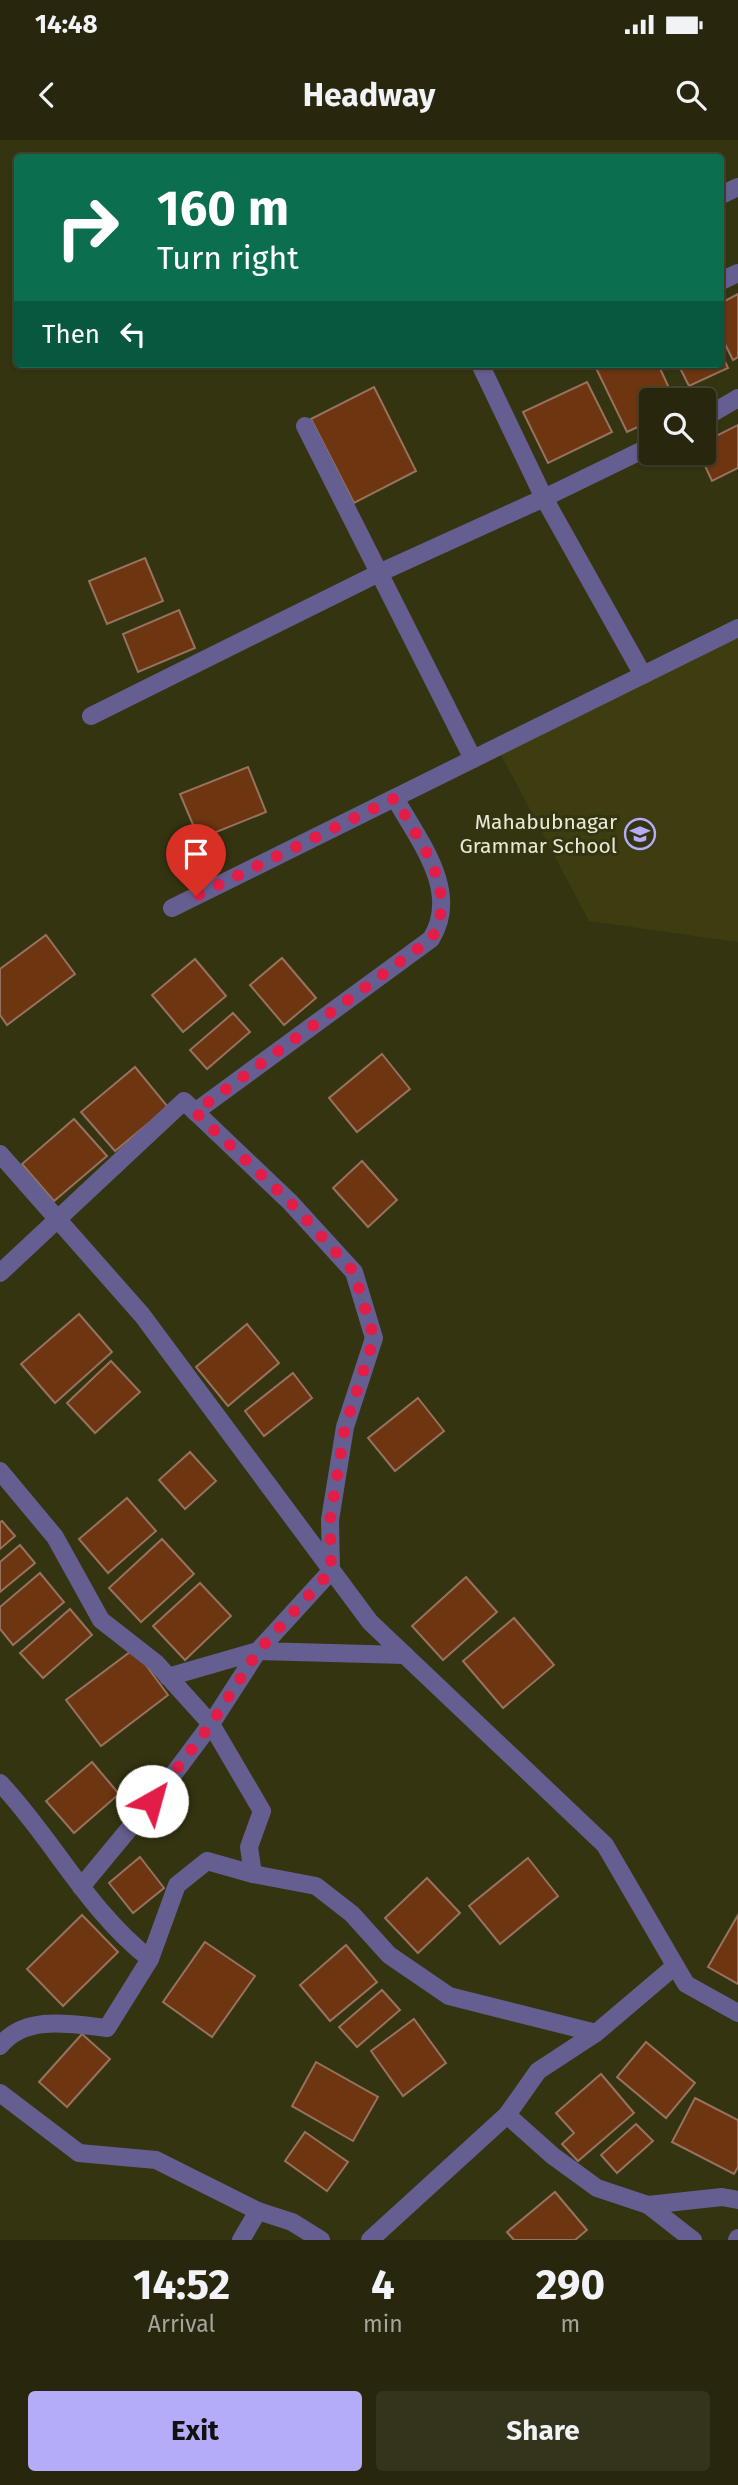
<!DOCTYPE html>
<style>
:root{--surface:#28270d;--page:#34331b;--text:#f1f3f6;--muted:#a5a59d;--line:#44442e;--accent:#b5acf9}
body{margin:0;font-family:"Fira Sans",sans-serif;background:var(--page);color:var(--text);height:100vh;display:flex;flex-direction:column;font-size:26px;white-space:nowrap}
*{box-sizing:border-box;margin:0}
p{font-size:23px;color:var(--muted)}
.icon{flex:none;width:38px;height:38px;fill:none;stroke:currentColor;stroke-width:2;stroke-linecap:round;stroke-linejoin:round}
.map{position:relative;height:2100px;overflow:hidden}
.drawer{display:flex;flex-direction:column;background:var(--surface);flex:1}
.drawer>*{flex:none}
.top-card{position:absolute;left:14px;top:14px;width:710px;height:214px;border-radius:7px;box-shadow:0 2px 5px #0004,0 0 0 2px var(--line);background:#0b6e4f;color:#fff;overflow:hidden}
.controls{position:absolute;left:639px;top:248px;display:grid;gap:14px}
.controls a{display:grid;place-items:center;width:77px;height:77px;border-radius:7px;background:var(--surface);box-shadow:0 2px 5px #0004,0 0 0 2px var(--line);font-size:35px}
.pin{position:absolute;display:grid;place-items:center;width:60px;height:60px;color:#fff;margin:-72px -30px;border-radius:50% 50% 50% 0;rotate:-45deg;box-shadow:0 0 7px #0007}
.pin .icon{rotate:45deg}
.me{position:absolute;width:77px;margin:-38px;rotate:38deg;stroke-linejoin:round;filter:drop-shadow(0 0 5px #0008)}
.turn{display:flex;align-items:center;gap:24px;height:147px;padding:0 28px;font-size:32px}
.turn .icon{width:91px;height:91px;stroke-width:2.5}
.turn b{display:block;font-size:49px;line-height:60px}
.then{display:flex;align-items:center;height:66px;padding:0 28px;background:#0003;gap:14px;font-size:26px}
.eta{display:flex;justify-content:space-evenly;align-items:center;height:119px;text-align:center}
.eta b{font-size:42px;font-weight:700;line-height:49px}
.primary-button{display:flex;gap:14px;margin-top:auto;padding:14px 28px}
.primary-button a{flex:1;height:80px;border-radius:7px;background:var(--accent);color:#111;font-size:28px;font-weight:700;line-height:80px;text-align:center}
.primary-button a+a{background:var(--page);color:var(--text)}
.status{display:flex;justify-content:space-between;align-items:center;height:49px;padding:0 35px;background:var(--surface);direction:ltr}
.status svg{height:19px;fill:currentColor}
header{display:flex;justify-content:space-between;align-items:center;height:91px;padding:0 28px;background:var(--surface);font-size:32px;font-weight:700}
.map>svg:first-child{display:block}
.built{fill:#3e3d10}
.building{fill:#6e3511;stroke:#96725f;stroke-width:2}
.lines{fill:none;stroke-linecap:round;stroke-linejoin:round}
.minor{stroke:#655f91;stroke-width:18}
.route{stroke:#e11d48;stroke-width:12;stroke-dasharray:0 21.6}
.labels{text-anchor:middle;stroke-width:6;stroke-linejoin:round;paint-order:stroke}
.poi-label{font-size:21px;fill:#e9ead6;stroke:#353411;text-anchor:end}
</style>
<div class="status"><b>14:48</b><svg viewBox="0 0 49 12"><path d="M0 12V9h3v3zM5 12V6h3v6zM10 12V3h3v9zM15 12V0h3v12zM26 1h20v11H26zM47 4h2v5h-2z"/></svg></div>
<header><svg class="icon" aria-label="back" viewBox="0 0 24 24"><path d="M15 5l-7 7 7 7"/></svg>Headway<svg class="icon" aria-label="search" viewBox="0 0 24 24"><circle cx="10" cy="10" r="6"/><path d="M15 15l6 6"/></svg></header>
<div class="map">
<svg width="738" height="2100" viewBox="0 0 738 2100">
<rect width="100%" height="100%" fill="#353411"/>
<polygon class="built" points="738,495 738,802 589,781 497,607"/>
<g class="building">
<polygon points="738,154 738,217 733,220 721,196 721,163"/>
<polygon points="721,212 728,228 689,246 678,224 721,224"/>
<polygon points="594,224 658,224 675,261 651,261 651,281 627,292"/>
<polygon points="587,242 612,292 548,323 523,272"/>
<polygon points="374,247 416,331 354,363 311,279"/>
<polygon points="738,285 738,328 712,341 699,313 704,313 704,302"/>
<polygon points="145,418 163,461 107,484 89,441"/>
<polygon points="179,470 195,508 138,532 123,494"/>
<polygon points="248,627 266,672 199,699 180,654"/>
<polygon points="46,795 75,834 7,885 0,875 0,829"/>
<polygon points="282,818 316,858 284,885 250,845"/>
<polygon points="195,819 226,856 183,892 152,855"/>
<polygon points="233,873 250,892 207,929 190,910"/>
<polygon points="382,914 410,949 357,992 329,958"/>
<polygon points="135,927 168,967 115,1011 81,972"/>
<polygon points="74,979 107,1016 54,1061 22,1024"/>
<polygon points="362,1021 397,1060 368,1087 333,1048"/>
<polygon points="79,1174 112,1212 55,1263 21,1224"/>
<polygon points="247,1184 279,1223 228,1266 196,1227"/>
<polygon points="111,1221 140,1252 95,1293 67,1263"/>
<polygon points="293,1233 312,1258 264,1296 245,1271"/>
<polygon points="418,1258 444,1291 395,1331 368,1298"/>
<polygon points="190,1312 216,1341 185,1369 159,1340"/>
<polygon points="127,1358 156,1391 108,1433 79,1399"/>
<polygon points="2,1381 15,1396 0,1409 0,1382"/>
<polygon points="162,1399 194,1434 141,1482 109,1448"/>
<polygon points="20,1405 35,1423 0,1452 0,1422"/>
<polygon points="40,1433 64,1462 13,1505 0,1489 0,1467"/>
<polygon points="466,1437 497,1472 443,1520 412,1486"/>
<polygon points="200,1443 231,1476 185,1520 153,1486"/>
<polygon points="70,1469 92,1495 43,1538 20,1513"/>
<polygon points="514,1478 554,1525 503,1568 463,1521"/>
<polygon points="134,1509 168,1555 101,1606 66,1560"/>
<polygon points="92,1622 119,1654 74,1693 46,1661"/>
<polygon points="140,1717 164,1748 133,1773 109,1743"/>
<polygon points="528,1718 558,1756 500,1804 469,1766"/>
<polygon points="427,1738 460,1773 418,1813 385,1778"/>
<polygon points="82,1775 118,1812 63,1866 27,1829"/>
<polygon points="738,1775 738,1844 708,1827"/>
<polygon points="205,1802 255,1836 212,1897 163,1862"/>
<polygon points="346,1805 377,1842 330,1881 300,1845"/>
<polygon points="382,1850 400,1870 357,1907 339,1887"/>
<polygon points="414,1879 446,1923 403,1956 371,1911"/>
<polygon points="82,1894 110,1919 67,1967 39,1942"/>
<polygon points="646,1902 695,1943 666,1978 617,1937"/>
<polygon points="316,1922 378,1957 353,2001 292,1966"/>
<polygon points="601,1934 634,1973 578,2021 562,2004 574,1993 556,1973"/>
<polygon points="695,1958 738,1980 738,2027 734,2034 672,2002"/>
<polygon points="636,1984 653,2001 617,2033 601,2015"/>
<polygon points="305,1992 348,2022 327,2051 285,2021"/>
<polygon points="555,2052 587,2090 575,2100 514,2100 507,2092"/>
</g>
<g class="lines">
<g class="minor">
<polyline points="721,55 738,47"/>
<polyline points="721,141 738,133"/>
<polyline points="480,224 544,358 643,535"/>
<polyline points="704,278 738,258"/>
<polyline points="305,286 473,619"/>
<polyline points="91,576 379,433 544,358 651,306"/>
<polyline points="172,768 738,488"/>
<path d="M195,972L431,799C461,751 418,700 395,658"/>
<polyline points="0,1014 142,1175 370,1482 605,1705 686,1844 738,1873"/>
<polyline points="0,1133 184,961 290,1062 354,1132 374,1198 345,1287 330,1380 331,1431 258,1511 405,1515"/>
<polyline points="0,1331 55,1397 101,1480 156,1523 211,1584 258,1511 168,1537"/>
<path d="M0,1643C53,1699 88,1771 150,1819L107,1888C72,1884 25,1874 0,1906"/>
<polyline points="81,1747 167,1643 211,1584 262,1671 249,1707 253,1734"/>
<polyline points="150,1819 177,1745 207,1721 253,1734 316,1746 352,1774 389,1815 449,1856 596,1893"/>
<polyline points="675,1826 596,1893 538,1931 507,1975 553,2016 597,2048 648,2065 722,2057 738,2060"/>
<polyline points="0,1953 79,2013 156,2020 258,2071"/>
<polyline points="648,2065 693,2100"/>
<polyline points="241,2100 258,2071 292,2082 321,2100"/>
<polyline points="370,2100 507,1975"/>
<polyline points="737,2100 738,2098"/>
</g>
</g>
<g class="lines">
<path class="route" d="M152,1661L211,1584L258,1511L331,1431L330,1380L345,1287L374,1198L354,1132L290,1062L195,972L431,799C461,751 418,700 395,658L196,756"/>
</g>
<defs>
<g id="school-ring" transform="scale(1.575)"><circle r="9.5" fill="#353411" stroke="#b5acf9" stroke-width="1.5"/><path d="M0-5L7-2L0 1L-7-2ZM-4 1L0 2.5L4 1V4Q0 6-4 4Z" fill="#b5acf9"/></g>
</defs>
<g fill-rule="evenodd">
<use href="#school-ring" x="640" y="694"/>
</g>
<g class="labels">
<g class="poi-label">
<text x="617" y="689">Mahabubnagar<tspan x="617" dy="24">Grammar School</tspan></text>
</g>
</g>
</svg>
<div class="controls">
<a><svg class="icon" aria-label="search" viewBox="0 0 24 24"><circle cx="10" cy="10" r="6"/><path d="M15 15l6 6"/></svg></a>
</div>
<div class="pin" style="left:196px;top:756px;background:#d93025"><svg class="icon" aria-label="arrive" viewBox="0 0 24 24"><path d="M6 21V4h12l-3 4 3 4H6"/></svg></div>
<svg class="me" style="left:152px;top:1661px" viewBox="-20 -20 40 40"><circle r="19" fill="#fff"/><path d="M0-13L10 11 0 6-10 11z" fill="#e11d48"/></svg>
<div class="top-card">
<div class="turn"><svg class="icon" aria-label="right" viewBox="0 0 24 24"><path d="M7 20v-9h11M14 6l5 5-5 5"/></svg><div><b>160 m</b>Turn right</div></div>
<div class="then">Then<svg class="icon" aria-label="left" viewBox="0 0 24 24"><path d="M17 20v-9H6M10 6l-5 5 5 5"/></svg></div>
</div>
</div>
<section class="drawer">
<div class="eta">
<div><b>14:52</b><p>Arrival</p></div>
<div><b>4</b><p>min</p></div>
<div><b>290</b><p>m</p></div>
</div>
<div class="primary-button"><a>Exit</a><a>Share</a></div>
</section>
